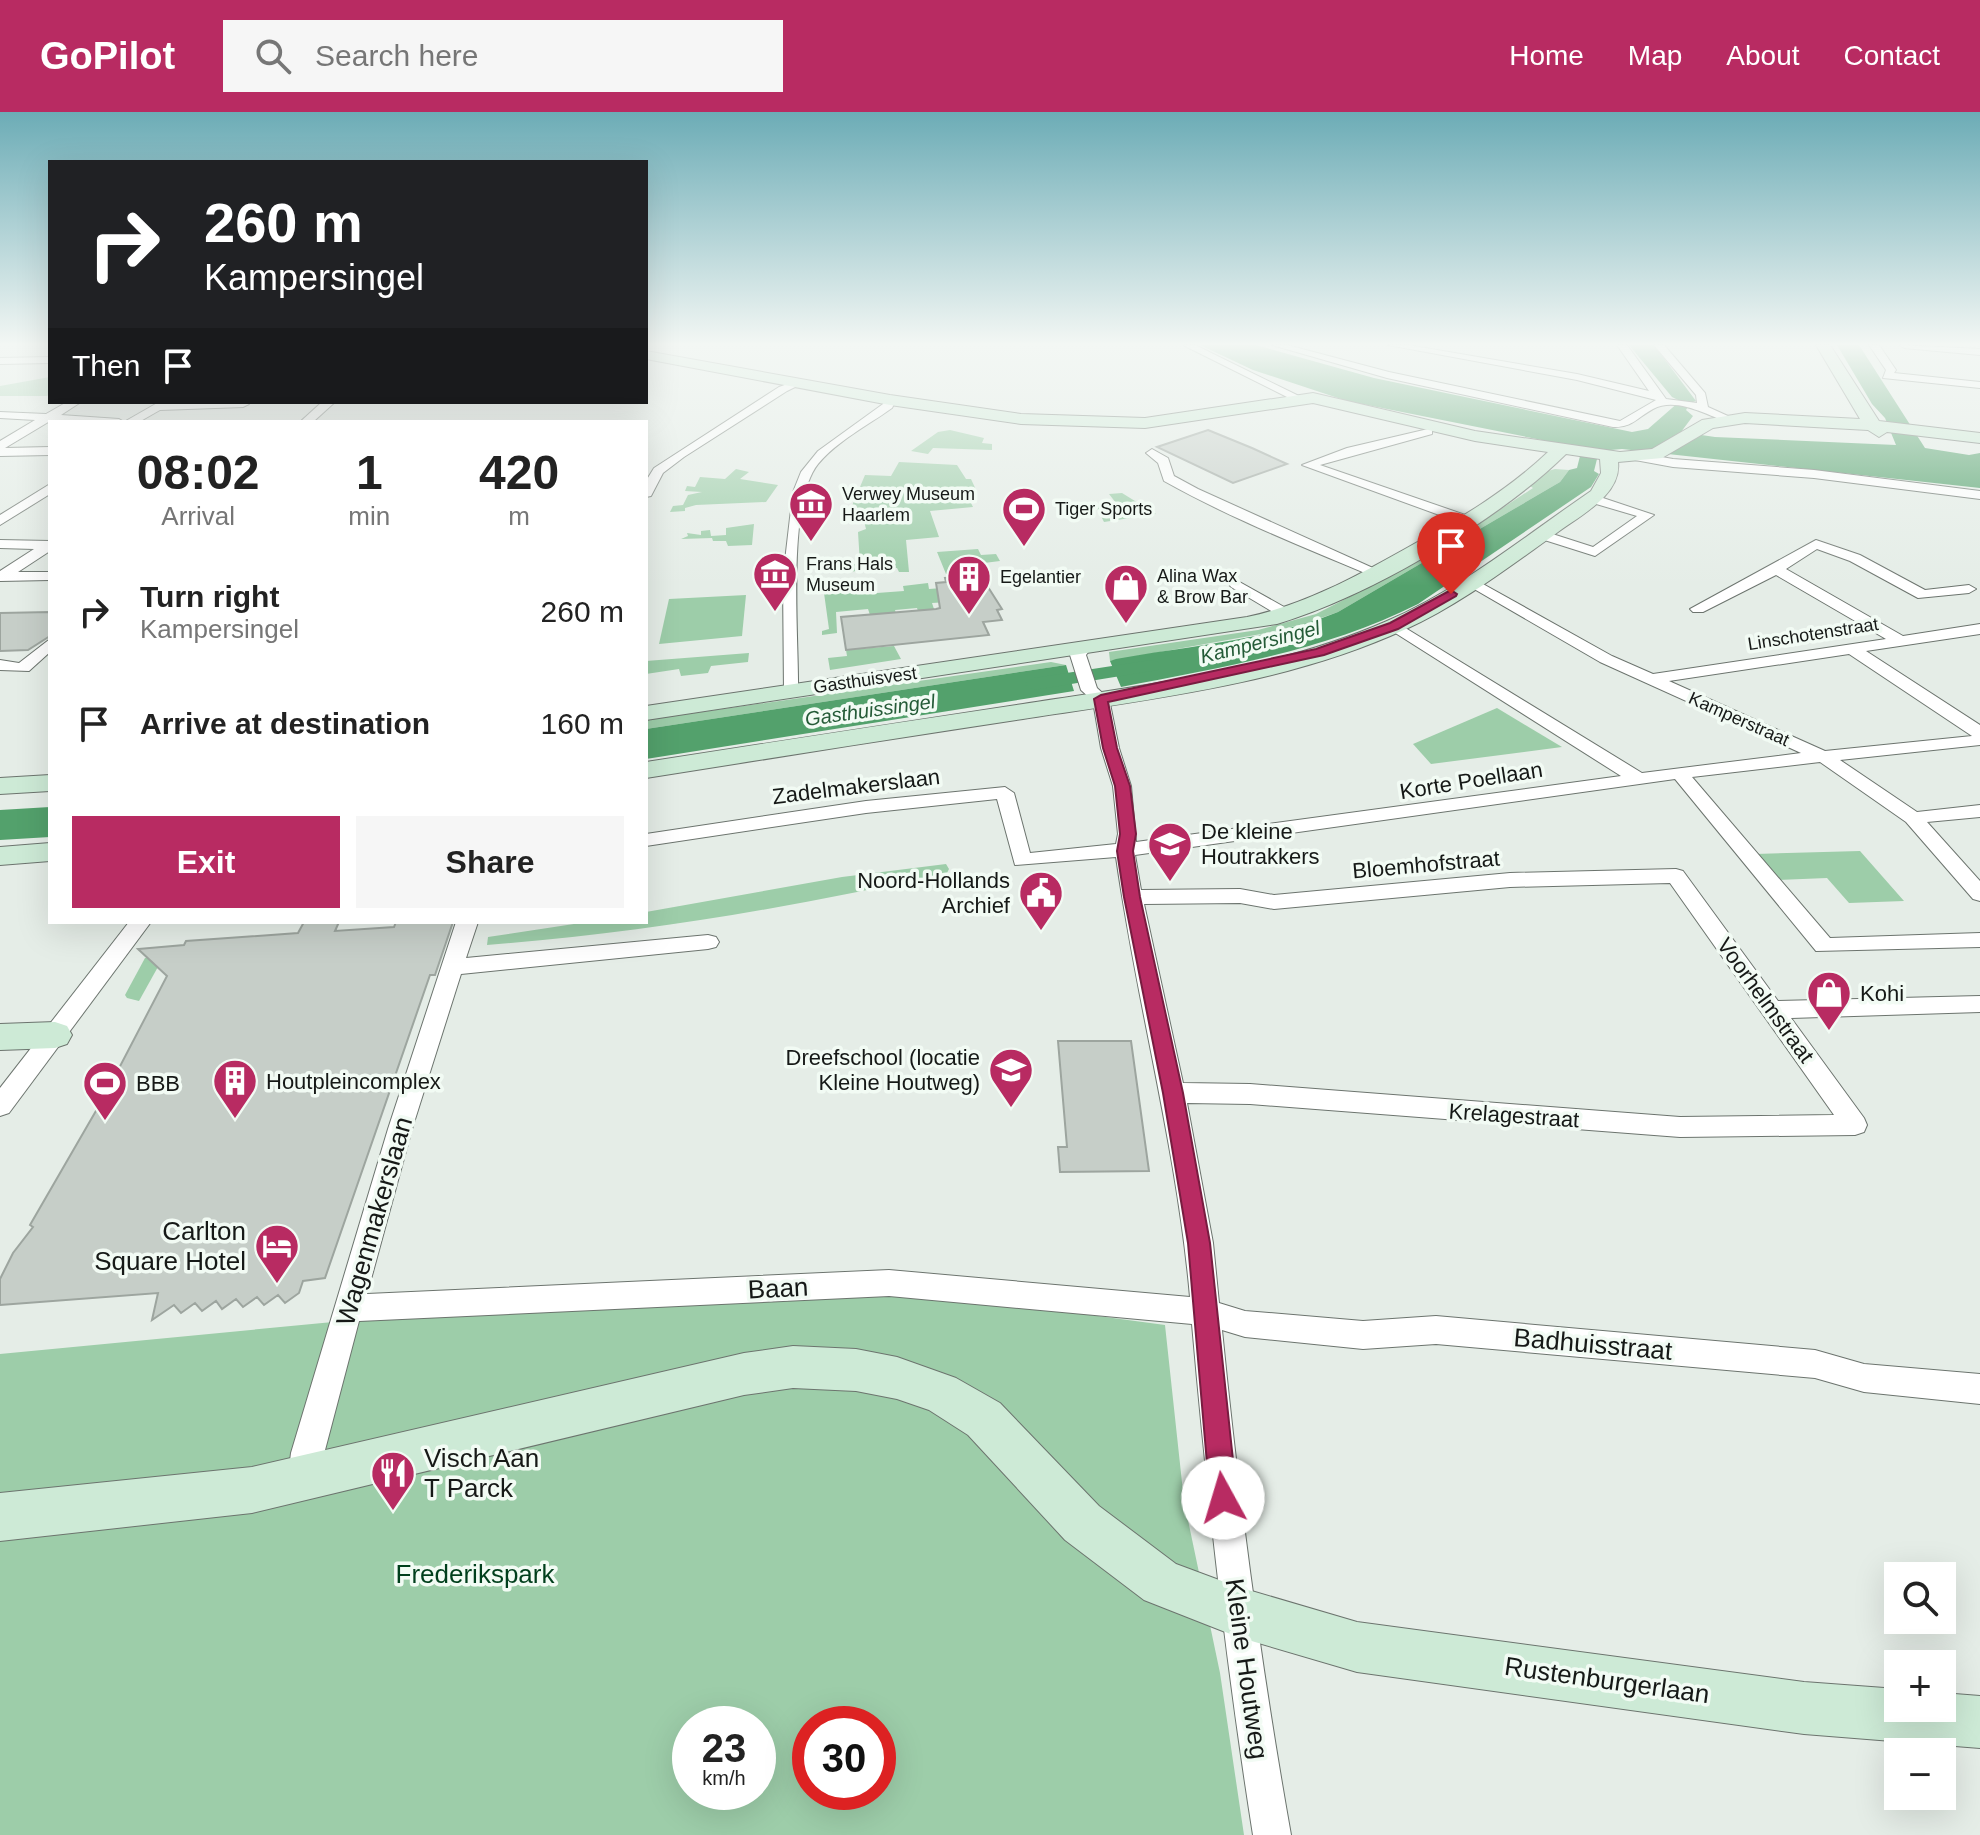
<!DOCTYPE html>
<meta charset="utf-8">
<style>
:root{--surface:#fff;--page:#f6f6f6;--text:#222;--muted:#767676;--accent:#b82b62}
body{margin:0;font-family:Arial,sans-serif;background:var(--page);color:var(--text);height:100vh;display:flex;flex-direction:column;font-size:30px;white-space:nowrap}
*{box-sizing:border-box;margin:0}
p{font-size:26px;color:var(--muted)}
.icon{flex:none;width:44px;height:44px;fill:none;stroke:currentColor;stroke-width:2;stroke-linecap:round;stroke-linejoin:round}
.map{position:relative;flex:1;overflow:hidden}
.panel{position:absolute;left:48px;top:308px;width:600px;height:504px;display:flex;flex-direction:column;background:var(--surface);border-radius:0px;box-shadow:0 8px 32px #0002}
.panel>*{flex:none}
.banner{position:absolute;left:48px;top:48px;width:600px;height:244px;border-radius:0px;box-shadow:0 8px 32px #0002;background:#202124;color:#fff;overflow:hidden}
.buttons{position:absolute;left:1884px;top:1450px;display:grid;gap:16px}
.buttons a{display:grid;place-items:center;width:72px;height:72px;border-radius:0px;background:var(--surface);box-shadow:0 8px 32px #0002;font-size:40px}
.speed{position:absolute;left:672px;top:1594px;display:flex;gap:16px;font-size:40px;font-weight:700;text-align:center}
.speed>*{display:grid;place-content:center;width:104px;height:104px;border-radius:50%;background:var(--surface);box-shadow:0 8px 32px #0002;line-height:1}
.speed small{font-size:20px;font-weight:400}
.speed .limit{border:12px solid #d22;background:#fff;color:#111}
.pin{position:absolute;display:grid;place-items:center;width:68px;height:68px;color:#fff;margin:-82px -34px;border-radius:50% 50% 50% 0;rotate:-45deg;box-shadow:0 0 8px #0007}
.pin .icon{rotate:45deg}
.me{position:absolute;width:88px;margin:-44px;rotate:354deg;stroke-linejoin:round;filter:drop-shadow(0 0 6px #0008)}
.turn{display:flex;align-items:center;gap:28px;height:168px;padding:0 24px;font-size:36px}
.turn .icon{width:104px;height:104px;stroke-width:2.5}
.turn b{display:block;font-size:56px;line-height:68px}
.then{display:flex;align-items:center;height:76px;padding:0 24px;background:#0003;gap:16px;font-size:30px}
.eta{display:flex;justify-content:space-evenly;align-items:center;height:136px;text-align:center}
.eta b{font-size:48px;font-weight:700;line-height:56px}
.button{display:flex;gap:16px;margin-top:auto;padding:16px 24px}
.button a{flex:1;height:92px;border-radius:0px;background:var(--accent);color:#fff;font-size:32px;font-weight:700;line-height:92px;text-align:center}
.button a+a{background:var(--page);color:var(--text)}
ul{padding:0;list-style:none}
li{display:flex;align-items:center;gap:24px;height:112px;padding:0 24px}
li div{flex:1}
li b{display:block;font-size:30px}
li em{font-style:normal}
header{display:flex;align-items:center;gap:48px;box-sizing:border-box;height:112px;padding:0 40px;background:var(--accent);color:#fff}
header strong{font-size:38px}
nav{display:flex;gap:44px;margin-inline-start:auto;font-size:28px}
.search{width:560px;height:72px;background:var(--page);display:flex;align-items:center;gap:20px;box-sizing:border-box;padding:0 28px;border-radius:0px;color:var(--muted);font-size:30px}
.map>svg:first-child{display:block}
.green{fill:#9dcda9;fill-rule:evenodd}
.water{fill:#53a16c}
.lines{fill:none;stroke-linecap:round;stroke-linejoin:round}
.canal{fill:#53a16c;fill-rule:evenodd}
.building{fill:#c6cec8;stroke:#9da59f;stroke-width:2}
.street-casing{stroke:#6c746e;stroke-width:2}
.secondary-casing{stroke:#6c746e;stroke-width:2}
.street{fill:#fff;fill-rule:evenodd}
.secondary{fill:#cdead6;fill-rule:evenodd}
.route{fill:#b82b62;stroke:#781c40;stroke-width:2}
.labels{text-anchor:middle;stroke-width:7;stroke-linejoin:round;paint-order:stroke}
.far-poi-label{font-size:18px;fill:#161917;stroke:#f2fbf4;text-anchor:start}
.far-street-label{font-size:18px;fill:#161917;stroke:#f2fbf4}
.far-water-label{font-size:20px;font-style:italic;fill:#245b37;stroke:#f2fbf4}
.street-label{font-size:22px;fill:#161917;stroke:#f2fbf4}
.poi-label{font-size:22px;fill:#161917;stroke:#f2fbf4;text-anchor:start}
.near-street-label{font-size:26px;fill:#161917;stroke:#f2fbf4}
.near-poi-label{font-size:26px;fill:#161917;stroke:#f2fbf4;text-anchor:end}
.near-park-label{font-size:26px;fill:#003f1c;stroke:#f2fbf4}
</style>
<header>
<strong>GoPilot</strong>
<div class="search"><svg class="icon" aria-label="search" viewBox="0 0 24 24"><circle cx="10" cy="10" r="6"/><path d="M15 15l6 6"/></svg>Search here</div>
<nav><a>Home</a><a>Map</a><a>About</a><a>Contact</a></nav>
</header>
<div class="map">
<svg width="1980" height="1723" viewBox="0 0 1980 1723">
<rect width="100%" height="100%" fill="#e5ede7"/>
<g class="green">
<polygon points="50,265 50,282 47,284 0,284 0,274"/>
<polygon points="950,318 984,326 982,331 992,332 992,338 933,336 928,342 911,339 938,320"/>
<polygon points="899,350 957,353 966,367 971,367 977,380 976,384 968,385 973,395 930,399 939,425 906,428 909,460 899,460 897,456 845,460 846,453 860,452 858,420 866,417 862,401 849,401 865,363 891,364"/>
<polygon points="736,357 749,360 740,367 778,373 766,390 696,393 685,396 685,399 670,400 673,394 683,393 688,383 702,380 685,379 687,374 695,375 700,365 725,367"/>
<polygon points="1555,357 1569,358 1560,370 1338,500 1304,512 1261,522 1110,549 1109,540 1258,518 1316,502 1431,443 1533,376 1530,374 1548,359"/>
<polygon points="1122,381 1156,402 1104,410 1096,394 1116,391 1109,382"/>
<polygon points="754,412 752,433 728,434 726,429 713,429 712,426 681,427 688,424 687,421 701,423 701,419 710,418 711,424 726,423 726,416"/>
<polygon points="978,437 981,443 996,442 1000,449 976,452 979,459 946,462 937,440"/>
<polygon points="928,471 929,477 942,476 948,490 932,491 937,506 921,508 917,496 895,498 899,511 872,509 868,497 836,500 837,521 822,523 822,519 829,517 824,481 874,475 877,481 904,479 903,474"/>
<polygon points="746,483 742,524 659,532 669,487"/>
<polygon points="894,534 901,547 830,558 828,546 847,544 846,538"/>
<polygon points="749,541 748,550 711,554 708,561 681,564 679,557 646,562 646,549"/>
<polygon points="1051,550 1066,553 646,617 646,608"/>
<polygon points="1497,596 1562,635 1431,652 1413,632"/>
<polygon points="1860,739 1904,789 1849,791 1827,766 1777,768 1755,742"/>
<path d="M946,752L949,757L947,761C795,795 642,821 487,833L488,825L587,810H646V800L842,765Z"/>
<polygon points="164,844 139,889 127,886 125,883 145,846"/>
<path d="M903,1178L1165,1213L1184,1389L1220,1561L1244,1723H0V1242L375,1206ZM690,1612H758V1680H690ZM810,1612H878V1680H810Z"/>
</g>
<g class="water">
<path d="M1200,233H1256L1374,266L1632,320L1648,317L1680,289L1672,285L1629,233H1654L1696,289L1690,291L1686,298L1693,304L1681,320L1715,325L1896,333L1885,306L1872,292L1837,233H1859L1925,336L1969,343L1980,341V376L1622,337L1599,339L1594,359L1599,362L1591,375L1418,492C1325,539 1222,555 1121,575L1110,549L1116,547C1189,534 1269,528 1338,500L1560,370L1569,358L1577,356L1582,336L1347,289L1253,258Z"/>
<polygon points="1066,553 1074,579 646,647 646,617"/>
<polygon points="50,695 50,725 0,728 0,698"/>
</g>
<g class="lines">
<polygon class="canal" points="1151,548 1158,550 1161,554 1158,558 1034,578 1024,572 1034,566"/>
</g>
<g class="building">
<polygon points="1208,318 1252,336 1287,352 1233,371 1157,335"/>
<polygon points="981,464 1002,497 997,498 1002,508 983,510 989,523 846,538 841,505 936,497 940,496 936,471 946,470 945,466"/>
<polygon points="50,500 50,524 28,538 0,539 0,501"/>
<polygon points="304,810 339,810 335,819 394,815 396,810 453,810 435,863 430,863 325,1166 303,1169 299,1181 285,1191 278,1183 264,1193 257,1185 243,1195 236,1187 222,1197 216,1189 202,1199 195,1191 181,1201 174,1193 152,1208 158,1181 0,1193 0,1167 13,1141 33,1115 30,1113 104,985 167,864 138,837 184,833 186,829 298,821"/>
<polygon points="1058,929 1131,929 1149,1059 1060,1060 1058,1035 1067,1035"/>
</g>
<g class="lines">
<g class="street-casing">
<g id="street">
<polygon points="1183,233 1195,233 1305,287 1295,289"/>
<path d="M1272,233H1287L1389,260L1620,309L1656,288L1577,268L1388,233H1408L1577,262L1649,279L1617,233H1627L1666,287L1697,291L1696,283L1654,233H1664L1705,281L1708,295L1739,309L1733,312C1709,305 1678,284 1653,297C1638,305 1632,316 1613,315L1387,266Z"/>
<polygon points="1869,233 1879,233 1896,258 1894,261 1980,270 1980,276 1883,266 1886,258"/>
<polygon points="1899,233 1980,237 1980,243 1904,236"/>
<polygon points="50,245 50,251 0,252 0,246"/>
<polygon points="796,269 801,272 787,279 684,345 663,361 651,384 646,385 646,369 654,356 779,275"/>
<path d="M886,286L896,288L892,296C867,314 837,329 818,352C786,392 799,526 798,578L790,583L784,582L783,466L793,380L801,360L818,339L883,292Z"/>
<polygon points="67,290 81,290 61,303 119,307 124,310 159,290 249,292 243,295 160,298 139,310 50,309 5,336 50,335 50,343 0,344 0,329 35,308 0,306 0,300 46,302"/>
<polygon points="322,290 335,290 313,310 300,310"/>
<polygon points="1428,317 1432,318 1432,322 1320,353 1474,406 1474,412 1464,412 1302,353 1347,336"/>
<path d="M1152,337L1168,346L1174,364L1198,377L1384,461L1377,465L1372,464C1301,434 1230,406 1164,369L1158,351L1146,341Z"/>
<polygon points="1639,341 1673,347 1814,358 1980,379 1980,387 1814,366 1673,355 1635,348 1635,342"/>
<polygon points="50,372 50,382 0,413 0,403"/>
<polygon points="1591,382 1654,403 1595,444 1535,425 1533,422 1540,418 1593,435 1637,404 1586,389 1585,386"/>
<polygon points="0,428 50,429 50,439 18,460 50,460 50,468 0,469 0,459 34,437 0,436"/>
<path d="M1816,428L1860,443L1925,478L1969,473L1976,477L1969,481L1918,486L1850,449L1817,437L1786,457L1903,524L1980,512V522L1866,539L1980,613V633L1840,648L1917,700L1980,693V705L1927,710L1980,769V789L1973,787L1906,710L1820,650L1692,665L1830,826L1980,821V835L1816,839L1675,667L1135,743L1141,778L1240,777L1274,783L1510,761L1676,757L1683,759L1778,889L1980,884V900L1791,906L1864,1006L1867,1013L1864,1020L1855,1023L1680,1025L1250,992L1187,991L1213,1131L1219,1191L1245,1199L1363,1209L1436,1204L1815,1238L1864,1252L1980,1262V1292L1864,1280L1815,1266L1436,1232L1363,1237L1245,1225L1222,1218C1239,1388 1261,1555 1291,1723H1253C1226,1553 1207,1383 1192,1212L889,1184L359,1209L315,1376L304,1381L293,1376L288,1365L291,1341L388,1017L456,810H478L466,846L708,823L716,825L719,830L716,835L708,837L461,862L412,1017L367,1182L889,1158L1190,1185C1177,1037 1137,893 1116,745L1015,753L997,687L866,701L646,734V722L866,689L1005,675L1014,681L1030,741L1116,732L1118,722L1113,674L1101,636L1093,589L1081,578L1070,543L1078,532L1084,530L1092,535L1086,543L1097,576L1109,587L1119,636L1131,674L1136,730L1621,664L1389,517V511L1394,509L1642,661L1801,641L1600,550L1462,470L1469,466L1474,467L1612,544L1653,562L1886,527L1776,463L1703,500H1693L1690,497ZM1849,542L1972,624L1825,639L1669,569ZM1670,771L1834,1003L1680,1005L1250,972L1183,971L1144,792L1240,791L1274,797L1510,775Z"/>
<polygon points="1236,468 1293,500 1296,503 1288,508 1283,506 1231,475 1229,472"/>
<polygon points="50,527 50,540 29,559 0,558 0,548 19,551"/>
<polygon points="129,810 151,810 9,1001 0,1004 0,976"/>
</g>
</g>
<g class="secondary-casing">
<g id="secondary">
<path d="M1816,233H1830L1879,309L1980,321V331L1887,320L1879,325L1868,318L1745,311L1713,316L1662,346L1618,350C1622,384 1577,405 1554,423C1506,457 1459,493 1406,517C1287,572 1151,587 1023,607C897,626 772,646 646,666V650C771,630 897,611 1023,592C1145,573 1273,559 1387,509C1461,477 1525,424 1591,379L1601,361L1600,347L1566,342C1498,409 1368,485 1277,512L646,608V594L1247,505C1304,493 1355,465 1405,437C1456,409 1506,380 1548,340L1475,329L1313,291L1145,316L1021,312L890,293L646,247V239L890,283L1021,302L1145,306L1313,281L1475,319L1620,340L1652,337L1702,308L1745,301L1860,307Z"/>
<polygon points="50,663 50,679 0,682 0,666"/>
<polygon points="50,731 50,749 0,753 0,735"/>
<polygon points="55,910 67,914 72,923 67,932 55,936 0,938 0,912"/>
<polygon points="793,1234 856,1237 897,1245 956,1266 1000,1291 1099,1394 1176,1452 1238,1475 1357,1510 1804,1570 1898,1577 1898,1596 1942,1596 1942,1581 1980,1584 1980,1636 1804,1622 1357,1560 1238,1525 1144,1488 1065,1428 968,1323 929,1298 897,1287 856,1279 793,1276 744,1283 252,1401 0,1429 0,1381 252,1355 744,1241"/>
</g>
</g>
<use href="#street" class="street"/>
<use href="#secondary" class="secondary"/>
</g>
<linearGradient id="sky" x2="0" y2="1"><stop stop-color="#6cacb6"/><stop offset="0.49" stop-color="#f3f7f4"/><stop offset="1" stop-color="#f3f7f4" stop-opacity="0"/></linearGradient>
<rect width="1980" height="474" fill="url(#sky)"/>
<polygon class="route" points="1451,478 1457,482 1456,484 1398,517 1324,543 1108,590 1117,636 1130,674 1136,722 1133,739 1140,785 1183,981 1210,1131 1237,1386 1233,1395 1223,1399 1214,1395 1210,1386 1188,1131 1163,981 1124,785 1117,739 1120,722 1115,674 1103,636 1094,587 1101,583 1316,537 1390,511"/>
<defs>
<g id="museum-pin" transform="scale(2.3)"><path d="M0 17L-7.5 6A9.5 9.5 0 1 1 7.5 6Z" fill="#b82b62" stroke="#f2fbf4"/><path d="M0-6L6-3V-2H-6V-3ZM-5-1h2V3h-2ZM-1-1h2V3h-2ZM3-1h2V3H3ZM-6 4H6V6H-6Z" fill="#fff"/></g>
<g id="stadium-pin" transform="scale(2.3)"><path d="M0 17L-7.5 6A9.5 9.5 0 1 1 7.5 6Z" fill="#b82b62" stroke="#f2fbf4"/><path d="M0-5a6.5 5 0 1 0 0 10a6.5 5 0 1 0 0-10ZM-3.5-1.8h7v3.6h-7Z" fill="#fff"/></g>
<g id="building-pin" transform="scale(2.3)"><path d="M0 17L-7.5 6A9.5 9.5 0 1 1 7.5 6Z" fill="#b82b62" stroke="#f2fbf4"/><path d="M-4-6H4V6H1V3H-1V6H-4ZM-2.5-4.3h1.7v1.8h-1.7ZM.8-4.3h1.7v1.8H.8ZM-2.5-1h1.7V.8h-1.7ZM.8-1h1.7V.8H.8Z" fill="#fff"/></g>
<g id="shop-pin" transform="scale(2.3)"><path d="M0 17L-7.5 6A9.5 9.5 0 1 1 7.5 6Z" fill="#b82b62" stroke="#f2fbf4"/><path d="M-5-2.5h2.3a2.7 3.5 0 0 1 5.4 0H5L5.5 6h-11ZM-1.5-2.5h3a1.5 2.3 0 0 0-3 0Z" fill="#fff"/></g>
<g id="school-pin" transform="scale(2.3)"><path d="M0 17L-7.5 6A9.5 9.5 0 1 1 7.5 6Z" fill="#b82b62" stroke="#f2fbf4"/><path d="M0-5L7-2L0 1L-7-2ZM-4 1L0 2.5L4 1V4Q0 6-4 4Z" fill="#fff"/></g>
<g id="civic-pin" transform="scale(2.3)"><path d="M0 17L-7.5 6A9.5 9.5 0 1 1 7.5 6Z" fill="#b82b62" stroke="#f2fbf4"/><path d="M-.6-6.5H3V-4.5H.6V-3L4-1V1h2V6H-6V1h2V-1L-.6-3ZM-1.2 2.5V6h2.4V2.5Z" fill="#fff"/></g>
<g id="hotel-pin" transform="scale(2.3)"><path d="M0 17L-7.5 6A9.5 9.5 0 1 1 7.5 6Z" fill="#b82b62" stroke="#f2fbf4"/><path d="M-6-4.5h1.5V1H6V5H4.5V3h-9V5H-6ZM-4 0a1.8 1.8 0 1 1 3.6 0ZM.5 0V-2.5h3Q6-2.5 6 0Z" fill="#fff"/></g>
<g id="restaurant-pin" transform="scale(2.3)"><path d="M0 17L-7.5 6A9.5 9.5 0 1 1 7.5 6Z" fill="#b82b62" stroke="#f2fbf4"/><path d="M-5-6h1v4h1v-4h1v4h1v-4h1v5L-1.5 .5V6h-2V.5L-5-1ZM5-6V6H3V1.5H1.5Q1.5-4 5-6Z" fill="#fff"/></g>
</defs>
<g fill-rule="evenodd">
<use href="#museum-pin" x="811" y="392"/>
<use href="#stadium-pin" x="1024" y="397"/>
<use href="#museum-pin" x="775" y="462"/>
<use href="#building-pin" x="969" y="465"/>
<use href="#shop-pin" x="1126" y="474"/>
<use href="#school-pin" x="1170" y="732"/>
<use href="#civic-pin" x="1041" y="781"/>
<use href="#shop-pin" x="1829" y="881"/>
<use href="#school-pin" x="1011" y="958"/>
<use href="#building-pin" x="235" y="969"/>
<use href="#stadium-pin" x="105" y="971"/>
<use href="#hotel-pin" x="277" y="1134"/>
<use href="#restaurant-pin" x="393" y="1361"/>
</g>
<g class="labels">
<g class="far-poi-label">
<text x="842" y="388">Verwey Museum<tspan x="842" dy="21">Haarlem</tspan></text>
<text x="1055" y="403">Tiger Sports</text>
<text x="806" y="458">Frans Hals<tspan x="806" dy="21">Museum</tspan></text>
<text x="1157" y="470">Alina Wax<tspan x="1157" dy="21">&amp; Brow Bar</tspan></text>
<text x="1000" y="471">Egelantier</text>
</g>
<g class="far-street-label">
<text transform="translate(1813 522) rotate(-9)" y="6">Linschotenstraat</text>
<text transform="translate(865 568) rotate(-8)" y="6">Gasthuisvest</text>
<text transform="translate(1739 607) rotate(24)" y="6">Kamperstraat</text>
</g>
<g class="far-water-label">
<text transform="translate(1260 530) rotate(-14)" y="7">Kampersingel</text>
<text transform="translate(870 598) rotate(-8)" y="7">Gasthuissingel</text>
</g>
<g class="street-label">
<text transform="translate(1471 668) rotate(-9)" y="8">Korte Poellaan</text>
<text transform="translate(856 674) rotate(-7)" y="8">Zadelmakerslaan</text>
<text transform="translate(1426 752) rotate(-5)" y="8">Bloemhofstraat</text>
<text transform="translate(1766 888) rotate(54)" y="8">Voorhelmstraat</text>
<text transform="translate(1514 1003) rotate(4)" y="8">Krelagestraat</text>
</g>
<g class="poi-label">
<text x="1201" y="727">De kleine<tspan x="1201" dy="25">Houtrakkers</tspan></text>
<text x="1010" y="776" text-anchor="end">Noord-Hollands<tspan x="1010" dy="25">Archief</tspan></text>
<text x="1860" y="889">Kohi</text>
<text x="980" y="953" text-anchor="end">Dreefschool (locatie<tspan x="980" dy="25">Kleine Houtweg)</tspan></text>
<text x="266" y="977">Houtpleincomplex</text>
<text x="136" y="979">BBB</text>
</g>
<g class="near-street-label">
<text transform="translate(374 1109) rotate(-74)" y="9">Wagenmakerslaan</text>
<text transform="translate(778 1176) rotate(-3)" y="9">Baan</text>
<text transform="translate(1593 1232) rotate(5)" y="9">Badhuisstraat</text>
<text transform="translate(1247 1557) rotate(82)" y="9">Kleine Houtweg</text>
<text transform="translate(1607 1568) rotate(8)" y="9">Rustenburgerlaan</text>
</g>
<g class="near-poi-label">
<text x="246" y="1128">Carlton<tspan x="246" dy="30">Square Hotel</tspan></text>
<text x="424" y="1355" text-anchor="start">Visch Aan<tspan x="424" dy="30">T Parck</tspan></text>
</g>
<g class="near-park-label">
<text x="475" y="1471">Frederikspark</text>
</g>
</g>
</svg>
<div class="buttons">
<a><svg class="icon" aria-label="search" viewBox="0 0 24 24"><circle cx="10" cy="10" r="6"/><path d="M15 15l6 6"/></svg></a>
<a>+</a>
<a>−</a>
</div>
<div class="speed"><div>23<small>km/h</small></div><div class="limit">30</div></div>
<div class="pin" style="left:1451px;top:482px;background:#d93025"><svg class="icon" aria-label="arrive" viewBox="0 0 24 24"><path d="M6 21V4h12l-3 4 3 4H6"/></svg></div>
<svg class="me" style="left:1223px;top:1386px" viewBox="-20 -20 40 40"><circle r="19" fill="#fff"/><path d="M0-13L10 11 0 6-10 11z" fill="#b82b62"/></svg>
<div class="banner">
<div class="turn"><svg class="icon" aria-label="right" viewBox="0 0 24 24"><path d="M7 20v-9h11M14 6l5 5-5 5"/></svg><div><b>260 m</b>Kampersingel</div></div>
<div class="then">Then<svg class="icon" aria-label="arrive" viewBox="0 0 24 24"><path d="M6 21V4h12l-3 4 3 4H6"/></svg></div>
</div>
<section class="panel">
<div class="eta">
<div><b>08:02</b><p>Arrival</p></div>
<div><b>1</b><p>min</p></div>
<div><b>420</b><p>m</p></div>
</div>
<ul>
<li><svg class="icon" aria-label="right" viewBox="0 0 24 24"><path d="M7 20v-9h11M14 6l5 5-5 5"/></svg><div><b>Turn right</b><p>Kampersingel</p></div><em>260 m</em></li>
<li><svg class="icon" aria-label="arrive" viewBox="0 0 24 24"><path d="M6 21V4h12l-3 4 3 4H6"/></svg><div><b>Arrive at destination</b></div><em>160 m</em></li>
</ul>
<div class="button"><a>Exit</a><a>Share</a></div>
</section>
</div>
